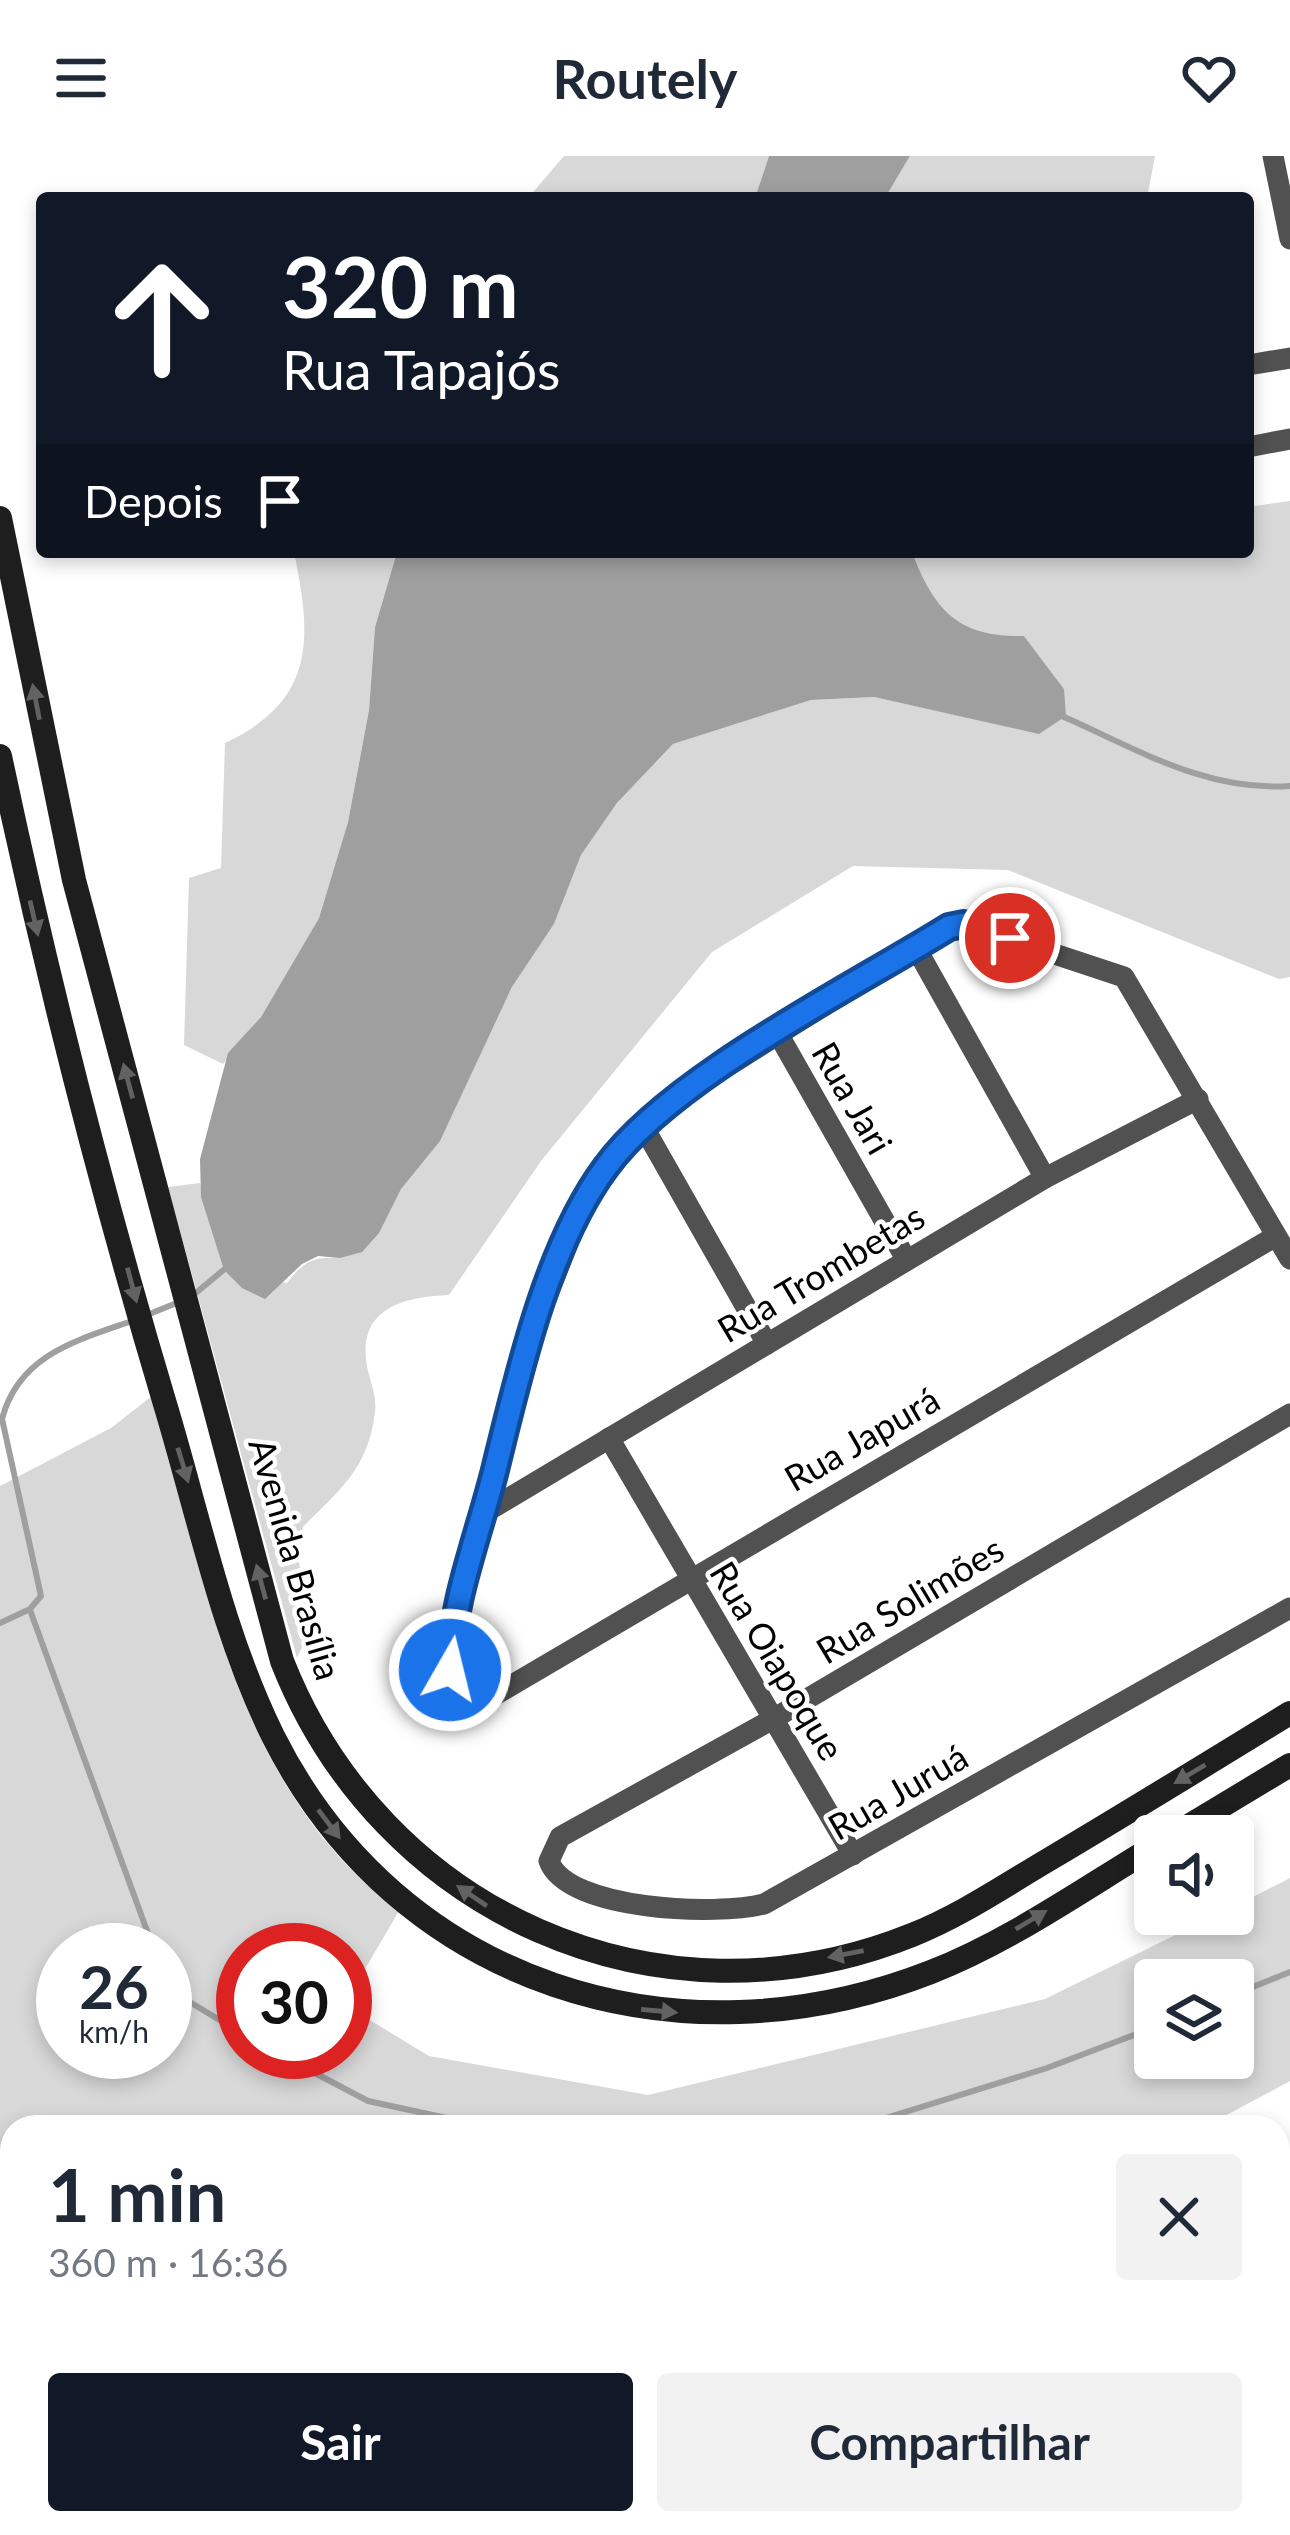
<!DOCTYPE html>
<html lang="pt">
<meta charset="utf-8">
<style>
:root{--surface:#fff;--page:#f2f2f3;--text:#1f2937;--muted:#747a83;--accent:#111827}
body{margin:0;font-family:Lato,sans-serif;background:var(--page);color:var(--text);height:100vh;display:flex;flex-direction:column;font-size:45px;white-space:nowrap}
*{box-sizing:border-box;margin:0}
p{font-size:39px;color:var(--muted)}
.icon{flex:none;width:66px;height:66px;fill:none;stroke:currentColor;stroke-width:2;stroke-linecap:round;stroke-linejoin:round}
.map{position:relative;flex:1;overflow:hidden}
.details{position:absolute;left:0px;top:1959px;width:1290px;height:420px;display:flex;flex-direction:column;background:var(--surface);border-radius:36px 36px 0 0;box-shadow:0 6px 18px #0003}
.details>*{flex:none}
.top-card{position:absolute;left:36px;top:36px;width:1218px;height:366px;border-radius:12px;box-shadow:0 6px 18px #0003;background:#111827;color:#fff;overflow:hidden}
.buttons{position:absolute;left:1134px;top:1659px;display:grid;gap:24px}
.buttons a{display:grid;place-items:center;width:120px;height:120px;border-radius:12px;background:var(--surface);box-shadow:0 6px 18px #0003;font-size:60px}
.speed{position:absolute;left:36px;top:1767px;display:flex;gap:24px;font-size:60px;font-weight:700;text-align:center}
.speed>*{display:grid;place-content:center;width:156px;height:156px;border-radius:50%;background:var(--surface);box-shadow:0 6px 18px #0003;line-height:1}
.speed small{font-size:30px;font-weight:400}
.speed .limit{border:18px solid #d22;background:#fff;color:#111}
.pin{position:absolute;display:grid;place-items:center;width:102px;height:102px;color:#fff;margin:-51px;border:6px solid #fff;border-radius:50%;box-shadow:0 3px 12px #0007}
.me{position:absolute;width:132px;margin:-66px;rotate:8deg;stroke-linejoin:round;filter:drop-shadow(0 0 9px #0008)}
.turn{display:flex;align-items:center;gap:42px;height:252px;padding:0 48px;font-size:54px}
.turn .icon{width:156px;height:156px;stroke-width:2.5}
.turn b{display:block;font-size:84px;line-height:102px}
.then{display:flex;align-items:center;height:114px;padding:0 48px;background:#0003;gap:24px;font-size:45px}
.round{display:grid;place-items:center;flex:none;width:126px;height:126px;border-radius:12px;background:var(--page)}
.headline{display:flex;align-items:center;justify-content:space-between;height:204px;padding:0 48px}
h1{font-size:72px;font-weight:700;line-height:90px}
.primary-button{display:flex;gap:24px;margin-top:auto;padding:24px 48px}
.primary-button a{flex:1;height:138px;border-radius:12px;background:var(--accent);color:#fff;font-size:48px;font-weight:700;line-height:138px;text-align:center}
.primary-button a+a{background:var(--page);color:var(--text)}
header{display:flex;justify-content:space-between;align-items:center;height:156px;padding:0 48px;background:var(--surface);font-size:54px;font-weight:700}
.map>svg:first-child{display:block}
.green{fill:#d8d8d8;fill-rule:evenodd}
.water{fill:#9f9f9f}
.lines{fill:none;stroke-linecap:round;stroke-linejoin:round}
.stream{stroke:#9f9f9f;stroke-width:6}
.street{stroke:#515151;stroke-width:21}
.secondary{stroke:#1e1e1e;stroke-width:24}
.oneway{fill:#626262}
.route-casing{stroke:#114b97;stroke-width:30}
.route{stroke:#1a73e8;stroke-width:21}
.labels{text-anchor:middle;stroke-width:9;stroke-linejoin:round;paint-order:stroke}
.street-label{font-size:36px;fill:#000;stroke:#fff}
</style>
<header><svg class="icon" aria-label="menu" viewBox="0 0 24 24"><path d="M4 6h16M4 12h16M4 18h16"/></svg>Routely<svg class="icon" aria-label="heart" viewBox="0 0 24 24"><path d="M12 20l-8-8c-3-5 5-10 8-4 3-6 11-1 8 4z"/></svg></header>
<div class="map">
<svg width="1290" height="2379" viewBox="0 0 1290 2379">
<rect width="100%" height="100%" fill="#fff"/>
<g class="green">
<polygon points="564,0 769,0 755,42 528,42"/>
<polygon points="910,0 1155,0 1147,42 885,42"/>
<path d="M1290,345V821L1279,823L1008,714L853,710L712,796L541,1005L449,1139C402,1141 357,1153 367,1210C370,1226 377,1240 375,1256C368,1314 339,1334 303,1371L298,1403L313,1466L297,1502L168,1031L200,1027L224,1114L287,1127C303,1106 313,1100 340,1102L440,984L512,831L554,768L581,699L617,647L673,588L811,544L874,541L1039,577L1064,533L1024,480C959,481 935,456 912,396H1248V351Z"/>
<path d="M294,396H397L375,471L369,554L348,666L319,762L261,861L223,908L184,889L189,722L221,712L225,587C316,544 312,483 294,396Z"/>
<path d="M152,1240C204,1422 237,1636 399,1755L345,1847V1794H243V1896H345V1849L429,1900L648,1939L1045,1843L1218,1758H1233V1751L1290,1722V1925L1204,1971H12V1997L0,1992V1330L111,1272ZM63,1794H165V1896H63ZM1155,1824H1233V1902H1155Z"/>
</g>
<g class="water">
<polygon points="769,0 910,0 885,42 755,42"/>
<path d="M397,396H912C935,456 959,481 1024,480L1064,533L1066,560L1039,578L874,541L811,544L673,588L617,647L581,699L554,768L512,831L440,985L401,1033L379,1077L362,1096L340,1102L318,1100L302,1108L265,1143L242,1132L224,1114L201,1041L200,1003L228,897L261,861L319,762L348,666L369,554L375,471Z"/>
</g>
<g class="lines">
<g class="stream">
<path d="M1062,560C1137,593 1206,636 1290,630"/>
<polyline points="191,1141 227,1111"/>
<polyline points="147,1159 179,1146"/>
<polyline points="30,1454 154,1794"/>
<path d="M0,1467L30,1453L41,1440L2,1263C19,1198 78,1184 135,1164"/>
<polyline points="165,1822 183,1842 243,1878"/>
<polyline points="1233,1839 1290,1816"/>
<polyline points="275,1896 368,1945 488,1971"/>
<polyline points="857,1971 1047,1912 1155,1871"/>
</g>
<g class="street">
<polyline points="1273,0 1290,83"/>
<polyline points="1248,209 1290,202"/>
<polyline points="1248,291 1290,283"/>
<polyline points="916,792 1045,1022"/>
<polyline points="777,876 906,1103"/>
<polyline points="643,970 767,1188"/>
<polyline points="1276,1080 483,1546 468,1550 457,1541 450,1514 460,1449 539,1161 587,1039 643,970 696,930 949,771 964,768 1124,821 1290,1103"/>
<path d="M1290,1258L773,1563L560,1681L549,1705C567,1755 719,1760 764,1748L1290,1452"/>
<polyline points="609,1282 853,1699"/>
<polyline points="484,1357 1045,1022 1198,943"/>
<polyline points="1278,2037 1290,2031"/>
<polyline points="0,2228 12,2229"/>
</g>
<g class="secondary">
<path d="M0,362L74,724L282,1505C381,1757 658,1881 912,1779C960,1760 1004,1730 1048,1704C1129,1656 1210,1606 1290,1557"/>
<path d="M0,600C46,818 101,1034 165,1248C198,1357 222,1477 273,1580C398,1830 678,1915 931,1816C1010,1785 1082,1734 1155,1690"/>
<polyline points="1172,1680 1290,1609"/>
<polyline points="1278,2282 1290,2273"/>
<polyline points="1043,2379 1074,2367"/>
</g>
</g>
<defs><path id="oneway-solid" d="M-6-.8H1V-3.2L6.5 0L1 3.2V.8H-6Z" transform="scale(3)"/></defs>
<g class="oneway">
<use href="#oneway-solid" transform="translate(36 546) rotate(-101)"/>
<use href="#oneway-solid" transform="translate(34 762) rotate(77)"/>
<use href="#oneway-solid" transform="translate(128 925) rotate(-105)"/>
<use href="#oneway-solid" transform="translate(132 1129) rotate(75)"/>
<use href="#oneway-solid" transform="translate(183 1309) rotate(73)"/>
<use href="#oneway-solid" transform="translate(261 1426) rotate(-105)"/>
<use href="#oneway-solid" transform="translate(1190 1618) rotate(149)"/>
<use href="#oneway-solid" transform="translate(329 1668) rotate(53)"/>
<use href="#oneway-solid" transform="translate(472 1740) rotate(-146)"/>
<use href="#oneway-solid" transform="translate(1031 1764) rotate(-31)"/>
<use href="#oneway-solid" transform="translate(846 1798) rotate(169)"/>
<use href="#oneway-solid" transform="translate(659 1855) rotate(5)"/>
</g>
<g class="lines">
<g class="route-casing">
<path id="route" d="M450,1514C451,1446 480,1376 496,1310C519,1216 548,1089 606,1011C670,922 853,831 949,771L964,768L1010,782"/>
</g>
<use href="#route" class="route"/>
</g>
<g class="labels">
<g class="street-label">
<text transform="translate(852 942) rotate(60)" y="13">Rua Jari</text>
<text transform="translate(821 1117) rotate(-31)" y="13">Rua Trombetas</text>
<text transform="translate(862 1283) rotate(-30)" y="13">Rua Japurá</text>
<text transform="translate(295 1403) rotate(74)" y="13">Avenida Brasília</text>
<text transform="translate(910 1444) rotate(-31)" y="13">Rua Solimões</text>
<text transform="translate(777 1505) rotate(59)" y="13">Rua Oiapoque</text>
<text transform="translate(898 1636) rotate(-30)" y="13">Rua Juruá</text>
</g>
</g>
</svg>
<div class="buttons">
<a><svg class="icon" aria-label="sound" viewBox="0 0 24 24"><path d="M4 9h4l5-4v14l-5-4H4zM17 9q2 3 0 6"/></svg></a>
<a><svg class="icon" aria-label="layers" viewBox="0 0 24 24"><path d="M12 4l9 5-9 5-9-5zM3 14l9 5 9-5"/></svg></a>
</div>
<div class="speed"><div>26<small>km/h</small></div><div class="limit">30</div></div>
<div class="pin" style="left:1010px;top:782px;background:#d93025"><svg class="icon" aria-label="arrive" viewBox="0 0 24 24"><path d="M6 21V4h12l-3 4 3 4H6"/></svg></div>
<svg class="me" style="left:450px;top:1514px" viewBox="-20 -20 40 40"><circle r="17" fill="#1a73e8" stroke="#fff" stroke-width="3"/><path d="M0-11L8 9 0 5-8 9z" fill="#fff"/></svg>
<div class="top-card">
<div class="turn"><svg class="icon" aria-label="ahead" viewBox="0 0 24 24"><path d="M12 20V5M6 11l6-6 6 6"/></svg><div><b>320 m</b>Rua Tapajós</div></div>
<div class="then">Depois<svg class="icon" aria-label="arrive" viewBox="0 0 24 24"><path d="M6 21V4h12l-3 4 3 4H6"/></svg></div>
</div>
<section class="details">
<div class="headline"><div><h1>1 min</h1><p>360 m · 16:36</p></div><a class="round"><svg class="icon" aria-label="close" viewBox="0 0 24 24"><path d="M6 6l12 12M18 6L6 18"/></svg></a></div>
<div class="primary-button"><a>Sair</a><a>Compartilhar</a></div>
</section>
</div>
